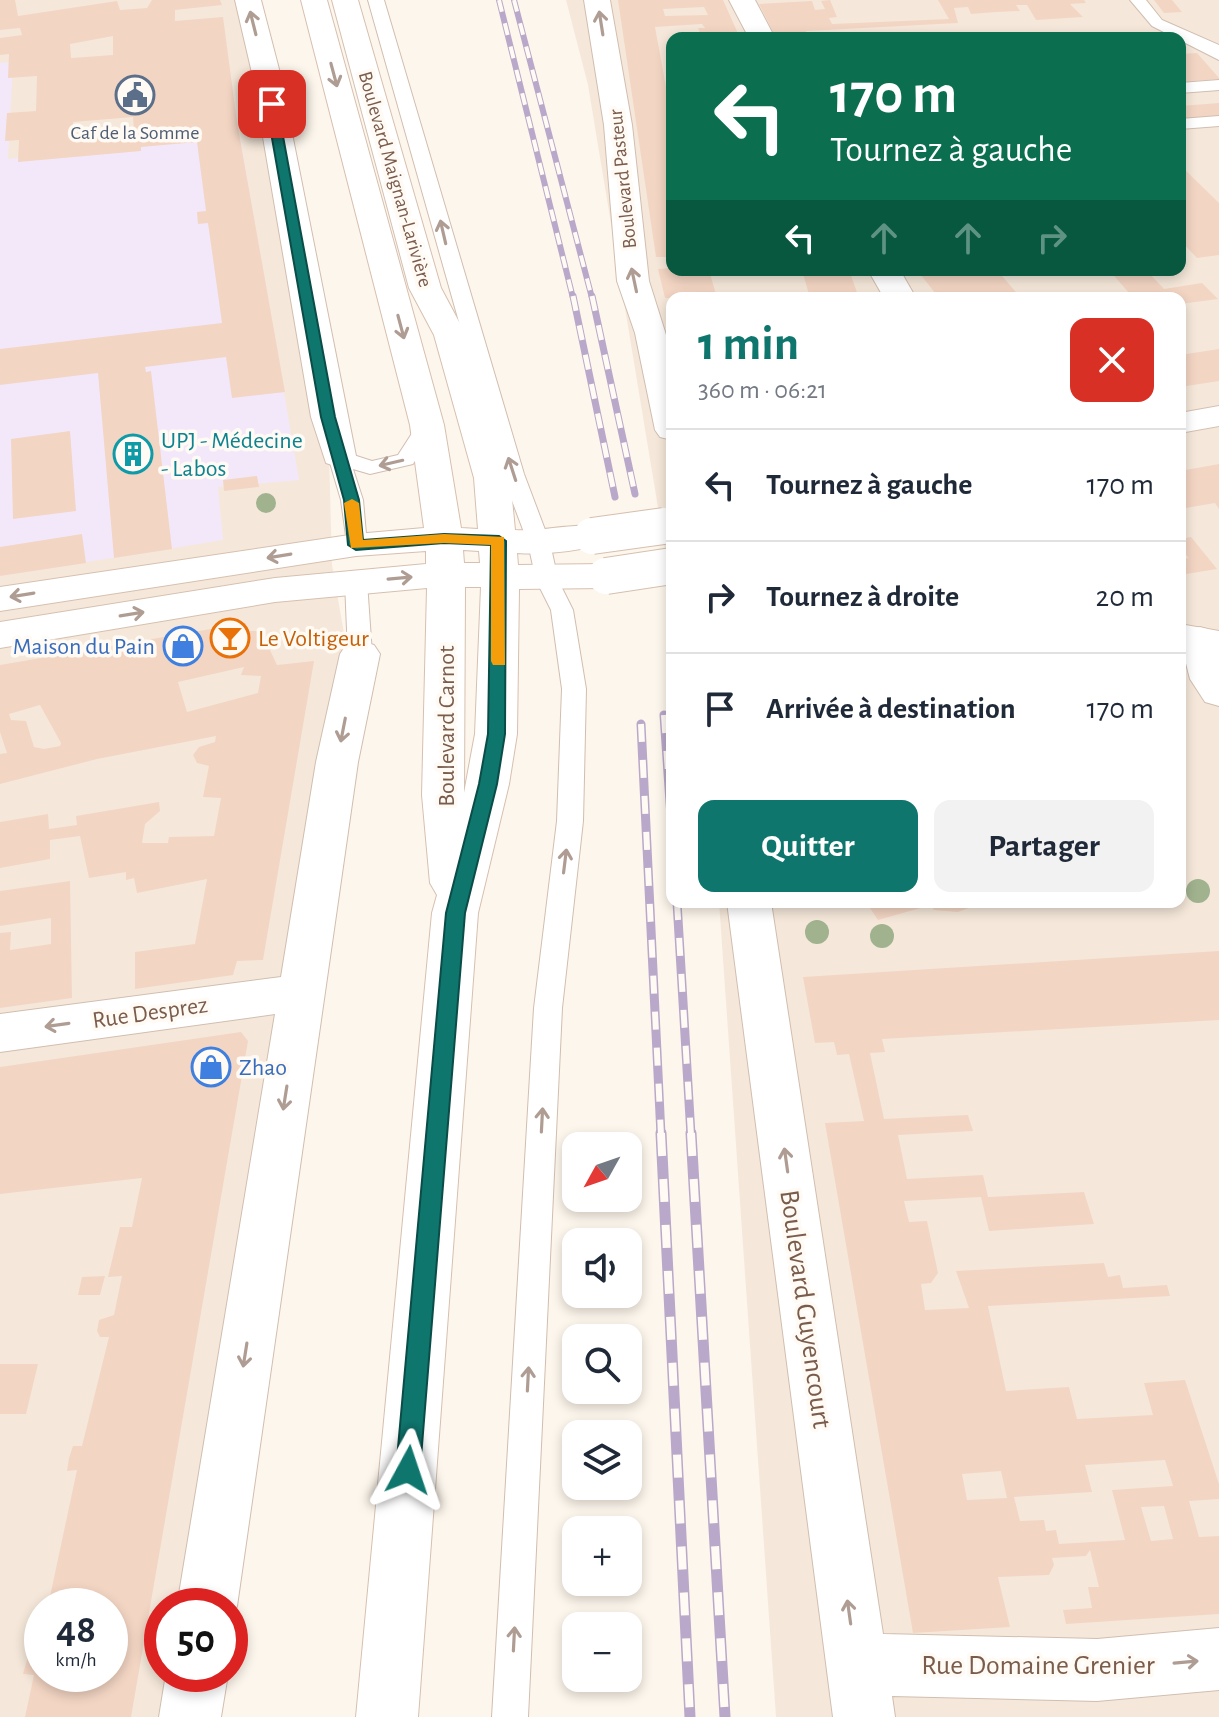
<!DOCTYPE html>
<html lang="fr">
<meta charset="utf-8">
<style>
:root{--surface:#fff;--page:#f2f2f3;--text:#1f2937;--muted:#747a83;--line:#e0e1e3;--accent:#0f766e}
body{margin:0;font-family:"Alegreya Sans",sans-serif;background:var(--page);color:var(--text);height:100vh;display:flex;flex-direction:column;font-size:30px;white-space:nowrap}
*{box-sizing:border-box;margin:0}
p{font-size:26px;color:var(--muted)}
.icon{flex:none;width:44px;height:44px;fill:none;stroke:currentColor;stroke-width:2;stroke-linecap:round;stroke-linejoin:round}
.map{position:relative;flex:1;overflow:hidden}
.side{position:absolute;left:666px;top:292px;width:520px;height:616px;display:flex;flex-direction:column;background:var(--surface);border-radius:16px;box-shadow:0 4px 12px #0003}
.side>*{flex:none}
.hud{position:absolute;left:666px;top:32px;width:520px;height:244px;border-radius:16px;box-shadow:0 4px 12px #0003;background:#0b6e4f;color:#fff;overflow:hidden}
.needle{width:52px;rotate:230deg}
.buttons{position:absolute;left:562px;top:1132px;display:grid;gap:16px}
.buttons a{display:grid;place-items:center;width:80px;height:80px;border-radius:16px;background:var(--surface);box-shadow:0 4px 12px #0003;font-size:40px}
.speed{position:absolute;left:24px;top:1588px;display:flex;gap:16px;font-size:40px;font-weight:700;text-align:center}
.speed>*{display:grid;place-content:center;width:104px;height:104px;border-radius:50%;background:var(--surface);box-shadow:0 4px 12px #0003;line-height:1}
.speed small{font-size:20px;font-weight:400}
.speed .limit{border:12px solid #d22;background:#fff;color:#111}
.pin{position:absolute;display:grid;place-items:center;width:68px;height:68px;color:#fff;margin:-34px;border-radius:16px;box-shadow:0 4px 12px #0006}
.me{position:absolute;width:88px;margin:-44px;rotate:5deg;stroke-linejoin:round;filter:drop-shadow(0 0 6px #0008)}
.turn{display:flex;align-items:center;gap:28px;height:168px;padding:0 32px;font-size:36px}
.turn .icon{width:104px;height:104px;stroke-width:2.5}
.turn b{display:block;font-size:56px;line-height:68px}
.lanes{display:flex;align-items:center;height:76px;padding:0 32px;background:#0003;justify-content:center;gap:40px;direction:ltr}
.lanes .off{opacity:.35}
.round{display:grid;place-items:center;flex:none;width:84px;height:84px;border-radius:16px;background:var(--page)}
.head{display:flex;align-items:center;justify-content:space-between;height:136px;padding:0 32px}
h1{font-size:48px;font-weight:700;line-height:60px;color:var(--accent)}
.primary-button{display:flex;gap:16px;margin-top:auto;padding:16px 32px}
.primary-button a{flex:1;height:92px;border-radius:16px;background:var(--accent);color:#fff;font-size:32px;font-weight:700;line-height:92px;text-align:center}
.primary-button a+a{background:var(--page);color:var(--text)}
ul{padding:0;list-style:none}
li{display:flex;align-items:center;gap:24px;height:112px;padding:0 32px;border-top:2px solid var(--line)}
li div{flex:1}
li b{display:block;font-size:30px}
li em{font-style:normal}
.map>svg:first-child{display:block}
.residential{fill:#f5e8da;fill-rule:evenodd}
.education{fill:#f3e8fa}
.building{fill:#f3d5c3;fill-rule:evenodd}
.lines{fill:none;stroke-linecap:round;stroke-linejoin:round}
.service-casing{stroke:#d1beb0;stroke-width:2}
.minor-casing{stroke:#d1beb0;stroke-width:2}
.secondary-casing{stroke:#d6c0b0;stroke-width:2}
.service{fill:#fff;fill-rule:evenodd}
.minor{fill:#fff;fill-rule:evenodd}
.secondary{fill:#fff;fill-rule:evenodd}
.rail-far3-casing{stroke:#b9a8c9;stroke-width:6}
.rail-far2-casing{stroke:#b9a8c9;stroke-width:7}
.rail-far1-casing{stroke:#b9a8c9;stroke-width:9}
.rail-casing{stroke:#b9a8c9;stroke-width:11}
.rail-far3{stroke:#fffaf3;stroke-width:4;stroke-dasharray:12;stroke-linecap:butt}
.rail-far2{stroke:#fffaf3;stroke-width:5;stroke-dasharray:15;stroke-linecap:butt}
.rail-far1{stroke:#fffaf3;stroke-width:6;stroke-dasharray:18;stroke-linecap:butt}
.rail{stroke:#fffaf3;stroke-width:8;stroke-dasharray:23;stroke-linecap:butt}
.secondary-bridge-casing{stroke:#d6c0b0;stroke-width:38;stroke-linecap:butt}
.secondary-bridge{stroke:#fff;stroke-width:36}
.tree{fill:#a0b28e}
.oneway{stroke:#af9d94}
.route{fill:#0f766e;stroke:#0a4d48;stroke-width:2}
.slow{fill:#f59e0b}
.labels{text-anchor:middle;stroke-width:7;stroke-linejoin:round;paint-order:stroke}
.far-service-label{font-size:20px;fill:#4e5e75;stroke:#fffaf3}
.far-street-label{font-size:20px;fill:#7a5c4d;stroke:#fffaf3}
.culture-label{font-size:24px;fill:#0d838f;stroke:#fffaf3;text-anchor:start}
.food-label{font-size:24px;fill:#c56008;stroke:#fffaf3;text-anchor:start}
.shop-label{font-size:24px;fill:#366cbe;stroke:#fffaf3;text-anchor:end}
.street-label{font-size:24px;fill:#7a5c4d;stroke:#fffaf3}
.near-street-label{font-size:28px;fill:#7a5c4d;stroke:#fffaf3}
</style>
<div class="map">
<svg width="1219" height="1717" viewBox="0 0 1219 1717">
<rect width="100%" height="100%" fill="#fdf6ec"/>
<g class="residential">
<path d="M0,0H248L328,417L332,565L352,679L219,1606H162V1674H209L203,1717H0ZM42,1606H110V1674H42Z"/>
<path d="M566,0H1219V1717H776L719,902H1180V298H672V592L588,85ZM672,38H1180V270H672Z"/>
</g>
<polygon class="education" points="13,62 8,159 240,137 299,480 218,487 223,540 0,576 0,63"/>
<g class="building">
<path d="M0,0H15L18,16L117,1L120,10L147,8L152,0H220L222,5L175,10V21L223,17L237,122L285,392L232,398L226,357L145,367L146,372L151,371L172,549L114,558L98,373L0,385V349L222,323L208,223L198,224L197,212L206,211L197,142L141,147V151L18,162L19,140L5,141L7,113L36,111L37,76L8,78L9,54L0,55V38L22,35L20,28L0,30ZM113,36V55L71,58L70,44ZM133,117L134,130L73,135V122Z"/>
<path d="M618,0H723L740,38H702L698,28H705L702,24L655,27L672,120V257H656ZM704,7L708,15L665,16L663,9Z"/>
<polygon points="830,0 837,17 829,18 832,24 949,19 938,0 1084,0 1086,3 1070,4 1083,17 1036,20 1027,5 1016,5 1020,11 996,12 971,14 968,7 954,8 958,23 806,31 809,38 776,38 759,4 812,1 815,10 825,9 821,1"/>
<polygon points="1154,0 1172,0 1182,12 1164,13"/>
<polygon points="1197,53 1219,78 1219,79 1180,82 1180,54"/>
<polygon points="1219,103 1219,117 1180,120 1180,106"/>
<polygon points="1183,168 1219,203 1219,255 1197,258 1180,240 1180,169"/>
<polygon points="672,268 709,270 717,298 665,298 658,269"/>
<polygon points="802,270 849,270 859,298 810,298"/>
<polygon points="917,270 997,270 1021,298 939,298"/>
<polygon points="1109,270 1146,270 1164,289 1202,283 1218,299 1180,304 1180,298 1115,298 1130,294"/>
<polygon points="1219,349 1219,381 1180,387 1180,355"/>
<polygon points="70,431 76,511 13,519 11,439"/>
<polygon points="1219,464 1219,509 1215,503 1180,509 1180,471"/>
<polygon points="257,476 259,487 224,491 223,480"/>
<polygon points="82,534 86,563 0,576 0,547"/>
<polygon points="1191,537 1217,569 1180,575 1180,560 1189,558 1180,549 1180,539"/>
<path d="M246,623L247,631H261L277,665L314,661L263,960L237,961L233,975L135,989V952L195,944L207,879L137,893L134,878L126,880V872L89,878L80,836L50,840V859L0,868V822L48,814L49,829L77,825L76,816L159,802L160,811L145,824L142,843H168L169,837L214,836L221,798L203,797L209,766L197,763L193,755L199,747L215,742L216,736L97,759L0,784V754L7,753L0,732V665ZM244,667L241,675L261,676L258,693L187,712L178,682ZM40,705L61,743L60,746L44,749L34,747L26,721L11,720L9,714Z"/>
<polygon points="70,881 72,998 0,1008 0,933 11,932 10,950 51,944 51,918 0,926 0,891"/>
<polygon points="866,902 984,902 958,912 934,910 931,905 878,920"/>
<path d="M1219,951V1020L882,1039L885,1052L870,1053L884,1119L968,1115L973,1131L898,1135L907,1179L983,1175L988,1197L1084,1192L1094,1224L989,1231L981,1197L904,1201L909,1222L927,1221L938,1273L931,1283L921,1284L925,1310L969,1308L956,1271L1104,1263L1108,1277L1120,1275L1123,1288L1167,1285L1170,1296L988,1306L1006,1391L1069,1387L1077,1419L1153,1415L1144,1383L1185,1380L1219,1484V1499L1189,1501L1199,1537L1219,1536V1614L1066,1624L1063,1610L1092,1608L1088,1587H1099L1090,1550L1086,1556L1052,1558L1054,1565L1049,1575L998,1577L1010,1627L913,1633L825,1123L864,1121L849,1054L837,1055L834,1042L815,1043L803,977ZM1165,1460L1173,1486L1112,1490L1125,1540L1059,1544L1056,1530L1046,1531L1044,1520L1020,1521L1014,1497L1092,1492L1085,1465ZM1001,1471L1007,1498L967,1500L962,1474ZM1164,1506L1173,1539L1151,1541L1141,1507Z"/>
<polygon points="241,1032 248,1041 131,1717 25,1717 34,1675 23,1674 31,1646 42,1646 42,1674 110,1674 110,1606 48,1606 77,1470 67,1471 69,1458 73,1446 82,1446 109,1337 100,1337 97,1331 99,1320 114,1315 122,1276 108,1277 120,1227 132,1227 142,1178 0,1194 0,1067"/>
<polygon points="105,1276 100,1295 78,1295 82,1277"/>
<polygon points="0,1364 38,1364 26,1414 0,1414"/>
</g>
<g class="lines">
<g class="service-casing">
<g id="service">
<polygon points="368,0 384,0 524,474 550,543 558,580 573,610 586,689 583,821 562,1008 528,1717 492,1717 534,1008 557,821 562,689 551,610 536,580 528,543 502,474"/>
<polygon points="1130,0 1146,0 1162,20 1219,45 1219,60 1152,26"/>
<polygon points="1219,80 1219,90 1180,93 1180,83"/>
<polygon points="1219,116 1219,126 1180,129 1180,119"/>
<polygon points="427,419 437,425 413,464 370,474 353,469 363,500 367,545 356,552 348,550 341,500 328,456 338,450 372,461 398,455 420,421"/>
<polygon points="356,575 367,582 372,654 360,662 348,654 345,582"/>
</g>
</g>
<g class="minor-casing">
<g id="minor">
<polygon points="235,0 261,0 280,73 356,456 350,463 338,467 326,463 311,417 252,73"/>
<polygon points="584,0 610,0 632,125 649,281 672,354 672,440 660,437 655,430 635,333 617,281 604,125"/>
<polygon points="729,0 755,0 775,38 749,38"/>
<polygon points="868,270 900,270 916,298 884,298"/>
<polygon points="1200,627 1214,631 1219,639 1219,706 1205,702 1190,679 1180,640 1186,631"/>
<polygon points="360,641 374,645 380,654 358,762 237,1606 230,1623 230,1606 177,1606 275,1014 0,1052 0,1014 281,977 316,762 340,654 346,645"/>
<polygon points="727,902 771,902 883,1634 1097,1639 1219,1628 1219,1690 1097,1701 892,1696 895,1717 833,1717"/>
<polygon points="166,1674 228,1674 221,1717 159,1717"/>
</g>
</g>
<g class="secondary-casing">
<g id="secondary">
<path d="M301,0H327L444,425L461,528L478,529L474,478L434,335L409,288L332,0H358L441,288L466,335L510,478L515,530C544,532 577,521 605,528L611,536L605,544C576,551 546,555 517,553L518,565L606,564L619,568L625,576L619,584L606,588L519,589L517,734L509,784L478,913L418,1717H356L432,913L437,895L430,883L422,795L427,588L275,602L0,648V622L275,578L426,564V551L356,556L0,611V587L356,534L424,528L410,425ZM463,550L479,551L480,563H464ZM465,587H481L475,734L464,793Z"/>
<polygon points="1219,406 1219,426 1180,433 1180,413"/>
<polygon points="1180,624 1219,631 1219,657 1180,650"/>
</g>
</g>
<use href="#service" class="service"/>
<use href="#minor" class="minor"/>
<use href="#secondary" class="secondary"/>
<g class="rail-far3-casing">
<g id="rail-far3">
<polyline points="499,0 573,298"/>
<polyline points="514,0 592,298"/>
</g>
</g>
<g class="rail-far2-casing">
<g id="rail-far2">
<polyline points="573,296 615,497"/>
<polyline points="592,296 635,494"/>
</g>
</g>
<g class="rail-far1-casing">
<g id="rail-far1">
<polyline points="664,715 672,831"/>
<polyline points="641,724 661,1135"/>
<polyline points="677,902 691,1135"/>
</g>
</g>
<g class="rail-casing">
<g id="rail">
<polyline points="661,1133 690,1717"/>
<polyline points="691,1133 725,1717"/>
</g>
</g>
<use href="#rail-far3" class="rail-far3"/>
<use href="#rail-far2" class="rail-far2"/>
<use href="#rail-far1" class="rail-far1"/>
<use href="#rail" class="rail"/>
<g class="secondary-bridge-casing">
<g id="secondary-bridge">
<polyline points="592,536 664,526"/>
<polyline points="606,576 672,566"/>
</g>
</g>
<use href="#secondary-bridge" class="secondary-bridge"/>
</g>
<g class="tree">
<circle cx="266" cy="503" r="10"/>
<circle cx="1198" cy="891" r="12"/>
<circle cx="817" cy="932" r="12"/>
<circle cx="882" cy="936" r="12"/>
</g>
<defs><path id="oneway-shaft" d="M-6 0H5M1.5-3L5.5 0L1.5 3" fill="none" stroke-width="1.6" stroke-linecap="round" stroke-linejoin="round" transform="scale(2)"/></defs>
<g class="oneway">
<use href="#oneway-shaft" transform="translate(253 23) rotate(-104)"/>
<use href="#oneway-shaft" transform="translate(601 23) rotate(-99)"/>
<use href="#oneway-shaft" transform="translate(334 75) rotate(75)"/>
<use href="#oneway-shaft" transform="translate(443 232) rotate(-103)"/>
<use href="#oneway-shaft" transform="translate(634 280) rotate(-102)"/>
<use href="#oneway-shaft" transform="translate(401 327) rotate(75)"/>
<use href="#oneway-shaft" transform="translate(391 463) rotate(167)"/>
<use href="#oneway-shaft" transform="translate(512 469) rotate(-108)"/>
<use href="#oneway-shaft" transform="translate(279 556) rotate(171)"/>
<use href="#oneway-shaft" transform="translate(400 578) rotate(-5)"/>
<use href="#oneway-shaft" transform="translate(22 595) rotate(171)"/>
<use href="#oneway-shaft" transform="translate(132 614) rotate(-9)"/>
<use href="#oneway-shaft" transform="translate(343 730) rotate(101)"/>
<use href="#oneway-shaft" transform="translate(565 861) rotate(-83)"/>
<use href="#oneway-shaft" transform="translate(57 1025) rotate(172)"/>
<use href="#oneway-shaft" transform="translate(285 1098) rotate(99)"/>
<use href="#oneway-shaft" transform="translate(542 1120) rotate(-87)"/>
<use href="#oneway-shaft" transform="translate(786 1160) rotate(-98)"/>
<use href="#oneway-shaft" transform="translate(245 1355) rotate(99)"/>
<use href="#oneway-shaft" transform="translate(528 1379) rotate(-87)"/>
<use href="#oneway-shaft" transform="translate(849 1612) rotate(-98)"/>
<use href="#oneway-shaft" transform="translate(514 1639) rotate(-87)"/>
<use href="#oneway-shaft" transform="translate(1186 1662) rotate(-5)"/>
</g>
<polygon class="route" points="272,101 277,104 335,417 359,500 363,540 444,534 499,536 506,541 505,734 497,784 465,913 420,1470 417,1477 408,1481 400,1477 396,1470 446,913 479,784 488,734 491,545 444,543 356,550 348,545 344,500 321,417 266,104"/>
<polygon class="slow" points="352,499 359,503 363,540 444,534 504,537 505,665 493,665 491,661 491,545 444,543 351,548 344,503"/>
<defs>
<g id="civic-ring" transform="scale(2)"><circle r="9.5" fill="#fffaf3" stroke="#5c6f8a" stroke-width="1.5"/><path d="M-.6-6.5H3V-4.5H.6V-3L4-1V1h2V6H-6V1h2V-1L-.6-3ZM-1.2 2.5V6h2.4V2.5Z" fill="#5c6f8a"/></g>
<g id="building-ring" transform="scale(2)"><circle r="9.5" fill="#fffaf3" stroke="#0f9aa8" stroke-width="1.5"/><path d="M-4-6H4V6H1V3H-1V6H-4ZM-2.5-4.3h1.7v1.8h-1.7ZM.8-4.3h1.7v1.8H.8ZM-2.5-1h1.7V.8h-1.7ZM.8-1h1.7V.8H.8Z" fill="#0f9aa8"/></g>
<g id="bar-ring" transform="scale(2)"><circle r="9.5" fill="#fffaf3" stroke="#e8710a" stroke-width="1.5"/><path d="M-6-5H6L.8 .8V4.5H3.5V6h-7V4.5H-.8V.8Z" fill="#e8710a"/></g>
<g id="shop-ring" transform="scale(2)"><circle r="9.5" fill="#fffaf3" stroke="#3f7fe0" stroke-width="1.5"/><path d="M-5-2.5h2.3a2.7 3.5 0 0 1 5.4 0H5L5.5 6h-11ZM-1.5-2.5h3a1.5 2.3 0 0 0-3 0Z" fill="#3f7fe0"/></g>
</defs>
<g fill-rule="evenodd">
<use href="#civic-ring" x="135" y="95"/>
<use href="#building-ring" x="133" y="454"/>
<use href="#bar-ring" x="230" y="638"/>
<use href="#shop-ring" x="183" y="646"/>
<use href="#shop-ring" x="211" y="1067"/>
</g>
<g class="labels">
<g class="far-service-label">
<text x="135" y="139">Caf de la Somme</text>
</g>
<g class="far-street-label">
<text transform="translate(396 179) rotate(74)" y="7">Boulevard Maignan-Larivière</text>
<text transform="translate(622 179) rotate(-96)" y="7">Boulevard Pasteur</text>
</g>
<g class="culture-label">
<text x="161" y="448">UPJ - Médecine<tspan x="161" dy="28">- Labos</tspan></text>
</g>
<g class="food-label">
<text x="258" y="646">Le Voltigeur</text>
</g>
<g class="shop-label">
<text x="155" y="654">Maison du Pain</text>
<text x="239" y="1075" text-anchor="start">Zhao</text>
</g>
<g class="street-label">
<text transform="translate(446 726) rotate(-90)" y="8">Boulevard Carnot</text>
<text transform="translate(150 1012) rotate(-8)" y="8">Rue Desprez</text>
</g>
<g class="near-street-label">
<text transform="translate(807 1309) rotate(82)" y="10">Boulevard Guyencourt</text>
<text x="1038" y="1674">Rue Domaine Grenier</text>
</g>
</g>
</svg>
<div class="buttons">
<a><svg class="needle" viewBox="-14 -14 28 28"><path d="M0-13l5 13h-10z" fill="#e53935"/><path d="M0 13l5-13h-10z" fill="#747a83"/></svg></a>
<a><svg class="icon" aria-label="sound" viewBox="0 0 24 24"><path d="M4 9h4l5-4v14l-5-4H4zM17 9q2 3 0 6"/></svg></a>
<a><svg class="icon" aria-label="search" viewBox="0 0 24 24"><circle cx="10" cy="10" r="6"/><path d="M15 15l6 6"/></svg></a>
<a><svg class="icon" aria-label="layers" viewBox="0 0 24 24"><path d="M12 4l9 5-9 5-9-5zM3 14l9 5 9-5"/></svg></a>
<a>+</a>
<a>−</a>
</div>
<div class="speed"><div>48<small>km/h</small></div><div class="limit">50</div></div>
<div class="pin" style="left:272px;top:104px;background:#d93025"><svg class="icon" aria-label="arrive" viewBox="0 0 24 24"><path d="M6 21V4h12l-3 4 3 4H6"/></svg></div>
<svg class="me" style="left:408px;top:1470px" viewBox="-20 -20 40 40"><path d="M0-17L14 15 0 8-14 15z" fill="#0f766e" stroke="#fff" stroke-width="4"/></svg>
<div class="hud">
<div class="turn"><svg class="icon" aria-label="left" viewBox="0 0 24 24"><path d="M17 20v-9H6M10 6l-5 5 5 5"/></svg><div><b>170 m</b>Tournez à gauche</div></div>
<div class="lanes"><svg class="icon" aria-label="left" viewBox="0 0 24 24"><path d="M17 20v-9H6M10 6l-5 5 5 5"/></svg><svg class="icon off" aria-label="ahead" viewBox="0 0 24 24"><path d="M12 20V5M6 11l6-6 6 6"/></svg><svg class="icon off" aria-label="ahead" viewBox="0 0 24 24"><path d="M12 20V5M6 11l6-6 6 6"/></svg><svg class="icon off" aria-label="right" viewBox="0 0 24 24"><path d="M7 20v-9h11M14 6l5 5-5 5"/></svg></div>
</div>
<section class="side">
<div class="head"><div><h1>1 min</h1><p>360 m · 06:21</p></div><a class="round" style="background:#d93025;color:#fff"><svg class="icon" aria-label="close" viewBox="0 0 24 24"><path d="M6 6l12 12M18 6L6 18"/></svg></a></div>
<ul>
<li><svg class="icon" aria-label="left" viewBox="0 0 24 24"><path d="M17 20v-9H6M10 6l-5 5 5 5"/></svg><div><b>Tournez à gauche</b></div><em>170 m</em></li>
<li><svg class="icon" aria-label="right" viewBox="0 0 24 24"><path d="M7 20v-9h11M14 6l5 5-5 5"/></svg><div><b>Tournez à droite</b></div><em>20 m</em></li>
<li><svg class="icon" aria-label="arrive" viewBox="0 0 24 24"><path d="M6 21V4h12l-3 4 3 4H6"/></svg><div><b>Arrivée à destination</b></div><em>170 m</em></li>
</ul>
<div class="primary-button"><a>Quitter</a><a>Partager</a></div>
</section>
</div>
